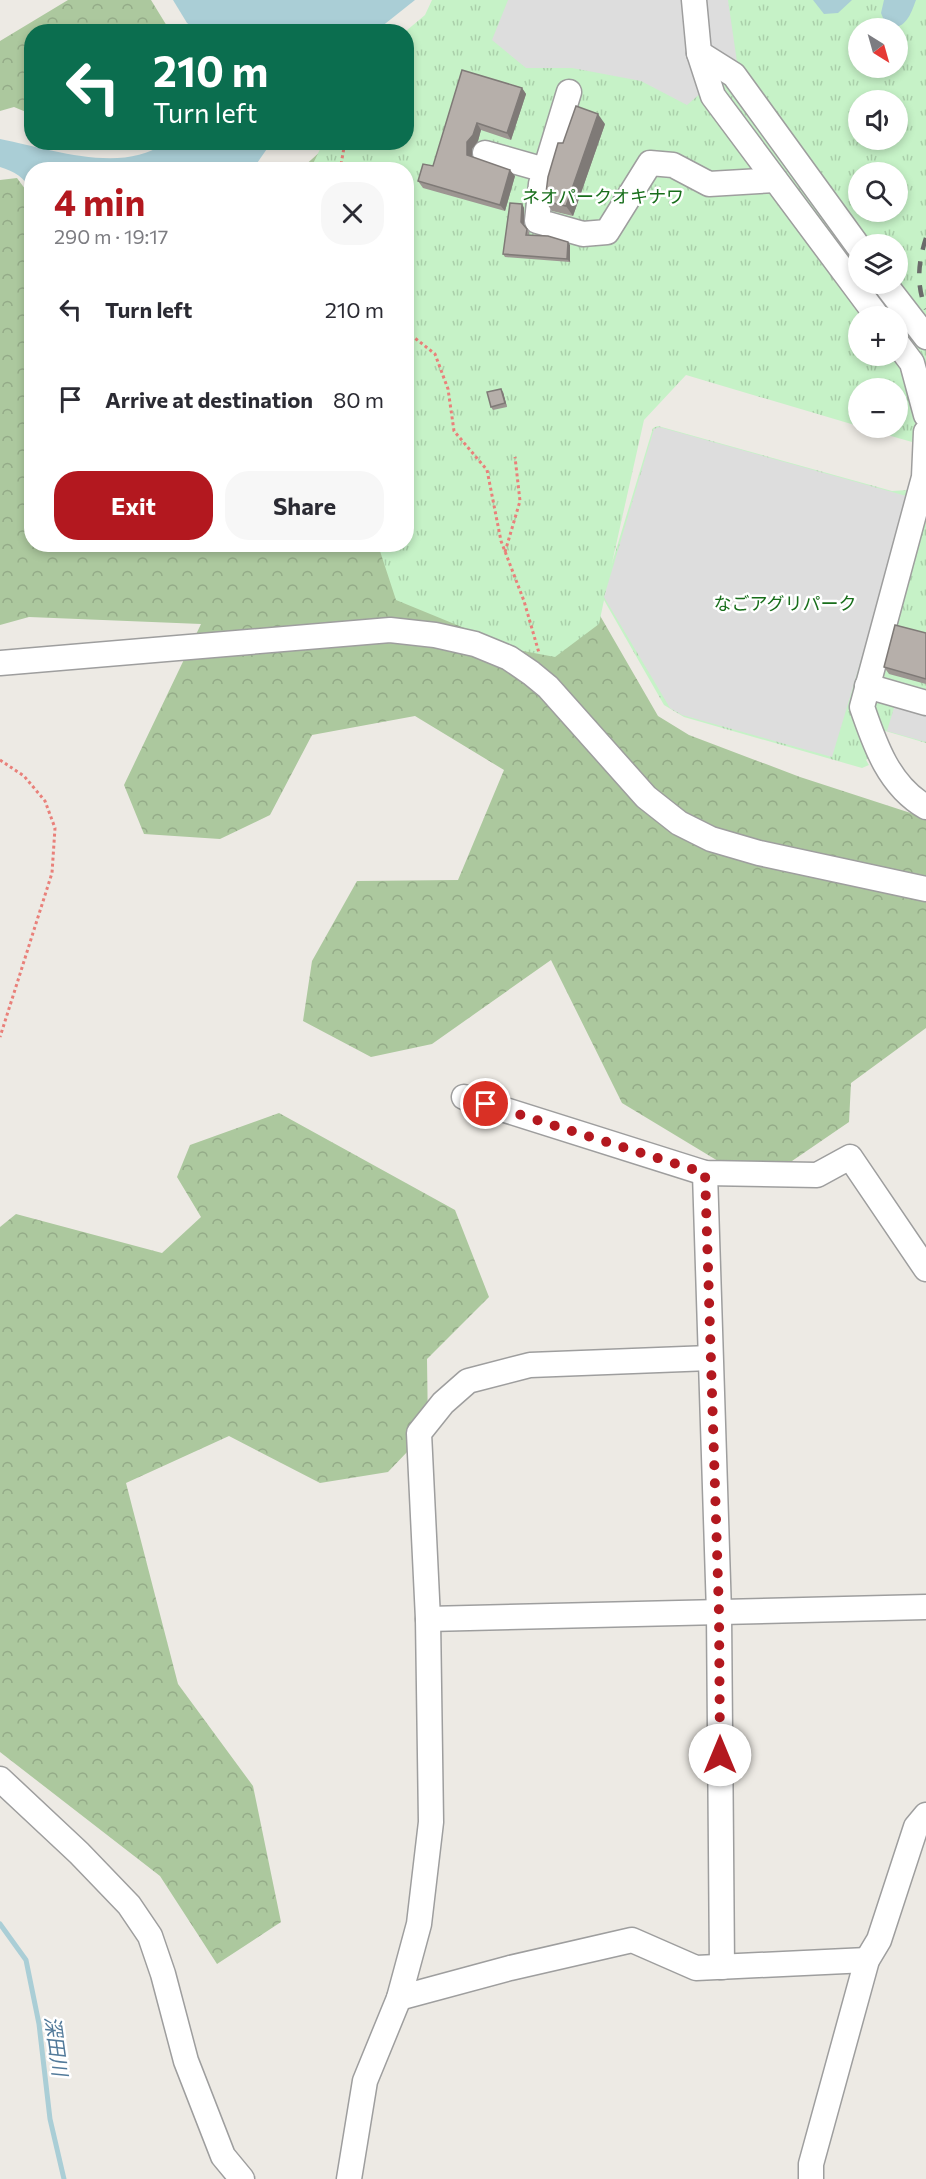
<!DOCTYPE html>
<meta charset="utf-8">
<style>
:root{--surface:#fff;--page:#f7f7f7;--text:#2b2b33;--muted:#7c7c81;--accent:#b3181f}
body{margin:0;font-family:Commissioner,"Noto Sans JP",sans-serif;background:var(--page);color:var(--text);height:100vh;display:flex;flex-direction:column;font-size:22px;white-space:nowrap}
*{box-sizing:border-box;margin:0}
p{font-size:20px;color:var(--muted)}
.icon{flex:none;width:33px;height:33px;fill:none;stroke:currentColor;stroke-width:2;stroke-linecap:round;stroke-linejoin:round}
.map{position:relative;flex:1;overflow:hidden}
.sheet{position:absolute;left:24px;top:162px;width:390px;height:390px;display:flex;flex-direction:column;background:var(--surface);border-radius:24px;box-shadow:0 3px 9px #0003}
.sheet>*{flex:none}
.top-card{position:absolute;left:24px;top:24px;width:390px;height:126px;border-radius:24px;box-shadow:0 3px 9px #0003;background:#0b6e4f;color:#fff;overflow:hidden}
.needle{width:39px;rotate:143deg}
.tools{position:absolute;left:848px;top:18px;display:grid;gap:12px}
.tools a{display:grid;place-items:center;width:60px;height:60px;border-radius:50%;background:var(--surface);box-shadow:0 3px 9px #0003;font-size:30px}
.pin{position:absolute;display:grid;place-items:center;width:51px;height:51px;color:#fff;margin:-26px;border:3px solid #fff;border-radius:50%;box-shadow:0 2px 6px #0007}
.me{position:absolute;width:66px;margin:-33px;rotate:0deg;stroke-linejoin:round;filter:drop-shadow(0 0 4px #0008)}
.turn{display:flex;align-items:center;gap:21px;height:126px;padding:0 30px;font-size:27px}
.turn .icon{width:78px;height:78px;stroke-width:2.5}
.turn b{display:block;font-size:42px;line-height:51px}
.round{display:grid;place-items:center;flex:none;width:63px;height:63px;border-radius:24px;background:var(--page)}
.summary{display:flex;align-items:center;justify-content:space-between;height:102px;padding:0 30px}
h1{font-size:36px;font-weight:700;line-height:45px;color:var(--accent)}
.action{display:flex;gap:12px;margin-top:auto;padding:12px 30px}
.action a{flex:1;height:69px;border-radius:24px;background:var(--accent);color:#fff;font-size:24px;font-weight:700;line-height:69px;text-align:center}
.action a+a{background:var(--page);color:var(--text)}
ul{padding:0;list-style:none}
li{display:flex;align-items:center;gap:18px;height:90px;padding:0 30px}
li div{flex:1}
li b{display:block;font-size:22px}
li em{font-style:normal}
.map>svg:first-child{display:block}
.forest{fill:url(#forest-crowns)}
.park{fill:url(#park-tufts);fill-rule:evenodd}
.parking{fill:#ddd}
.water{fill:#aaced6}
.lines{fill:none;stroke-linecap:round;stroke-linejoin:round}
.stream{stroke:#aaced6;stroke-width:5}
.minor-casing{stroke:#9e9e9e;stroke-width:27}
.path{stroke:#e9807a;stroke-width:3;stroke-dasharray:3 3;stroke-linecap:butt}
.minor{stroke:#fff;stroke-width:24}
.rail{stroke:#6b6b6b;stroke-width:4.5;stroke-dasharray:12 12;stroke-linecap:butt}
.wall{fill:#9d9692}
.shaded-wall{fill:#7f7a77}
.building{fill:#b6afaa;stroke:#7f7a77;stroke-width:1.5}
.route{stroke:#b3181f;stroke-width:10;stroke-dasharray:0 18}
.labels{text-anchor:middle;stroke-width:5;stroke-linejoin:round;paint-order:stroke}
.park-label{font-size:18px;fill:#186e1b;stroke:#fff}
.water-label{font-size:20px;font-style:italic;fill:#527a9a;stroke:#fff}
</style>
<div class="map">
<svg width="926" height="2179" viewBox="0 0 926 2179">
<defs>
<pattern id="forest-crowns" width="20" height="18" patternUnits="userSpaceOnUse" patternTransform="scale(1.5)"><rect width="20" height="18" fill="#acc89e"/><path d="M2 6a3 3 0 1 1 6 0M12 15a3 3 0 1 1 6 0" fill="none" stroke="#94ab88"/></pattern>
<pattern id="park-tufts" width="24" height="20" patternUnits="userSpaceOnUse" patternTransform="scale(1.5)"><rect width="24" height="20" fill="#c6f2c7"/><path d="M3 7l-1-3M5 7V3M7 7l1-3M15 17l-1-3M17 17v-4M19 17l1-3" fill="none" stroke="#aacfaa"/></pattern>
</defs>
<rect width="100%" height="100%" fill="#edeae4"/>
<g class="forest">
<polygon points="68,0 151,0 170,31 32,32 31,114 14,107 0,111 0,41"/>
<polygon points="406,142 709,262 897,388 858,388 630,355 591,600 658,716 689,735 800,777 926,818 926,1028 851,1083 849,1122 792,1161 728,1167 622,1103 551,960 432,1044 371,1057 303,1021 312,961 357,881 458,880 504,770 415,716 312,735 270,815 220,839 144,834 124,785 201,624 29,617 0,625 0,180 17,178 31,197 32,544 406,544 406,170 301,169 322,150"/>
<polygon points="279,1113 455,1210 489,1297 427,1359 428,1430 388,1472 320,1483 229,1436 126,1483 178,1684 253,1786 281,1922 217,1964 160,1876 0,1752 0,1227 16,1214 162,1253 201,1217 177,1177 190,1145"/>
</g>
<path class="park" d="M432,0H926V446L863,428H897V388H858V426L686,375L644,420L612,563L653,428L658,426L892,491L926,489V743L882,730L887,741L866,760L869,765L862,768L684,717L664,705L604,600L599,624L555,657L518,650L396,600L378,545L406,544V170H310L323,143L406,142V31L425,15ZM858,28H897V68H858ZM858,100H897V140H858ZM858,172H897V212H858ZM858,244H897V284H858ZM858,316H897V356H858Z"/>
<g class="parking">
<polygon points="508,0 728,0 737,62 687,105 641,81 572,68 526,68 492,40"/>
<polygon points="659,427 910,497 832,757 682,715 670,708 604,597 654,429"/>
<polygon points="896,701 926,710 926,742 887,731"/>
</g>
<g class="water">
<polygon points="173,0 415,0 376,31 200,32 187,23"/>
<polygon points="813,0 852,0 838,13 824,14"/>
<path d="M884,0H916C910,16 906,29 887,28L881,13Z"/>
<path d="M0,139C47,148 122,175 164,143H271L253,169L32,170L31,192C26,178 14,171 0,167Z"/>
</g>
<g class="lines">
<polyline class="stream" points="0,1924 26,1960 39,2024 50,2119 64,2179"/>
<g class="minor-casing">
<g id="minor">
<polyline points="694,0 699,53 713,96 877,316"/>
<polyline points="699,53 734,75 858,246"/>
<polyline points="569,92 541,184 537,221 583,234 607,232 650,163 673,165 709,184 775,180"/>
<polyline points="485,153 545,170"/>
<polyline points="885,284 926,337"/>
<polyline points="897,343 912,363 926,415"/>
<path d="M926,432L924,477L862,707C875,745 889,786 926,807"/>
<polyline points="0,663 390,630 435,635 475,644 509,658 531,673 548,687 646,797 679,823 711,839 759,853 926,889"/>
<polyline points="867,686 926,703"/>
<polyline points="464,1097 705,1173 817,1175 850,1157 926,1269"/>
<polyline points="705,1173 719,1613 722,1967"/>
<polyline points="428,1619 926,1607"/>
<polyline points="0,1779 79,1853 129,1905 150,1936 163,1974 186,2061 223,2156 242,2179"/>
<polyline points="399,1998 510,1968 632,1940 696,1968 867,1960"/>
<polyline points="349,2179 365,2081 399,1998 419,1924 431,1822 428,1619 419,1433 443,1403 468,1381 530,1365 710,1358"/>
<polyline points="811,2179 811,2164 867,1960 879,1940 916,1827 926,1815"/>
</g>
</g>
<g class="path">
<polyline points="406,88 412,88"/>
<polyline points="340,170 345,142"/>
<polyline points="406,331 435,354 448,389 454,431 487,470 501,541 524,601 539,653"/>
<polyline points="505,552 520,501 515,457"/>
<polyline points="0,760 24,776 45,801 55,828 52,873 0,1037"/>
</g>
<use href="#minor" class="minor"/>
<path class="rail" d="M926,238C918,263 916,285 926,309"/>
</g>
<g class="wall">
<polygon points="462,70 522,88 526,94 511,140 481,130 478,141 472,149 472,157 515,176 505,211 423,188 418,181 433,166"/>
<polygon points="605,124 573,216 552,211 545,201 563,143"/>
<polygon points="522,204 524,208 524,225 529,232 529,235 570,245 570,262 505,257 503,254"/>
<polygon points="503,392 507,407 493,410 491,407"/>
<polygon points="926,633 926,684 889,674 884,667"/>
</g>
<g class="shaded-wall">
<polygon points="522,88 526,94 511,140 507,133"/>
<polygon points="598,114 605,124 573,216 566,206"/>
<polygon points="477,123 481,130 478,141 472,149 472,162 467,155 467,142"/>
<polygon points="510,170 515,176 505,211 500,205"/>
<polygon points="522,204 524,208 524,226 521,222"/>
<polygon points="568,242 570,245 570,262 567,259"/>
<polygon points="501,389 503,392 507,407 505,403"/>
</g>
<g class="building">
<polygon points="462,70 522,88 507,133 477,123 473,135 467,142 467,155 510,170 500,205 418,181 423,164 433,166"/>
<polygon points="576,106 598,114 566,206 545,201 548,177 558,143 563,143"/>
<polygon points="510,203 522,204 521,222 527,229 526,235 548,236 568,242 567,259 503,254"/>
<polygon points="501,389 505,403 491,407 487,392"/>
<polygon points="895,625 926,633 926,679 884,667"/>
</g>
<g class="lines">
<polyline class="route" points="486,1104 705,1173 719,1613 720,1755"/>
</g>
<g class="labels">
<g class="park-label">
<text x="603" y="203">ネオパークオキナワ</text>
<text x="785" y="610">なごアグリパーク</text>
</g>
<g class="water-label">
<text transform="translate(56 2046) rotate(82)" y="7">深田川</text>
</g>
</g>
</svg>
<div class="tools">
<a><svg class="needle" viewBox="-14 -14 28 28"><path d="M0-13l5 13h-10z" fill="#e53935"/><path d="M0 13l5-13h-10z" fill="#7c7c81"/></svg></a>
<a><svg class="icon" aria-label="sound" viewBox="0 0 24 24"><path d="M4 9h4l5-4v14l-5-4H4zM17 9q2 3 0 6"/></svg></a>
<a><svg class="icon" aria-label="search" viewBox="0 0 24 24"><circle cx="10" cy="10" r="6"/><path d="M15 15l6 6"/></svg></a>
<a><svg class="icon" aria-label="layers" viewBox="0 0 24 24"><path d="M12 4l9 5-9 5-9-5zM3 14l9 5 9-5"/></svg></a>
<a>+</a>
<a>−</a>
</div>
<div class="pin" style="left:486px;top:1104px;background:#d93025"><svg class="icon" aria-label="arrive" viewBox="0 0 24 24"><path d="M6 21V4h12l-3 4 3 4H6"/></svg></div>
<svg class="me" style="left:720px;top:1755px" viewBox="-20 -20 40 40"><circle r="19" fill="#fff"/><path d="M0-13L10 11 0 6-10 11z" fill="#b3181f"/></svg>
<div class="top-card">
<div class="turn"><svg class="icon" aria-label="left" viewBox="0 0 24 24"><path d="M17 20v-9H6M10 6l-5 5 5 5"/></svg><div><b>210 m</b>Turn left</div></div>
</div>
<section class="sheet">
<div class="summary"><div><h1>4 min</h1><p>290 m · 19:17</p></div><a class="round"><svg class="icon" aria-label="close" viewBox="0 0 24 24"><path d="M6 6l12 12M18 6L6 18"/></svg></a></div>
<ul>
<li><svg class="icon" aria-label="left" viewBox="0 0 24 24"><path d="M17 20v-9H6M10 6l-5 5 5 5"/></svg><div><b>Turn left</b></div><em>210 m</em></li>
<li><svg class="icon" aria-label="arrive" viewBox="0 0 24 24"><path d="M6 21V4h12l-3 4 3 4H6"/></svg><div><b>Arrive at destination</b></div><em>80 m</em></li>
</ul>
<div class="action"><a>Exit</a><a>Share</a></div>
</section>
</div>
